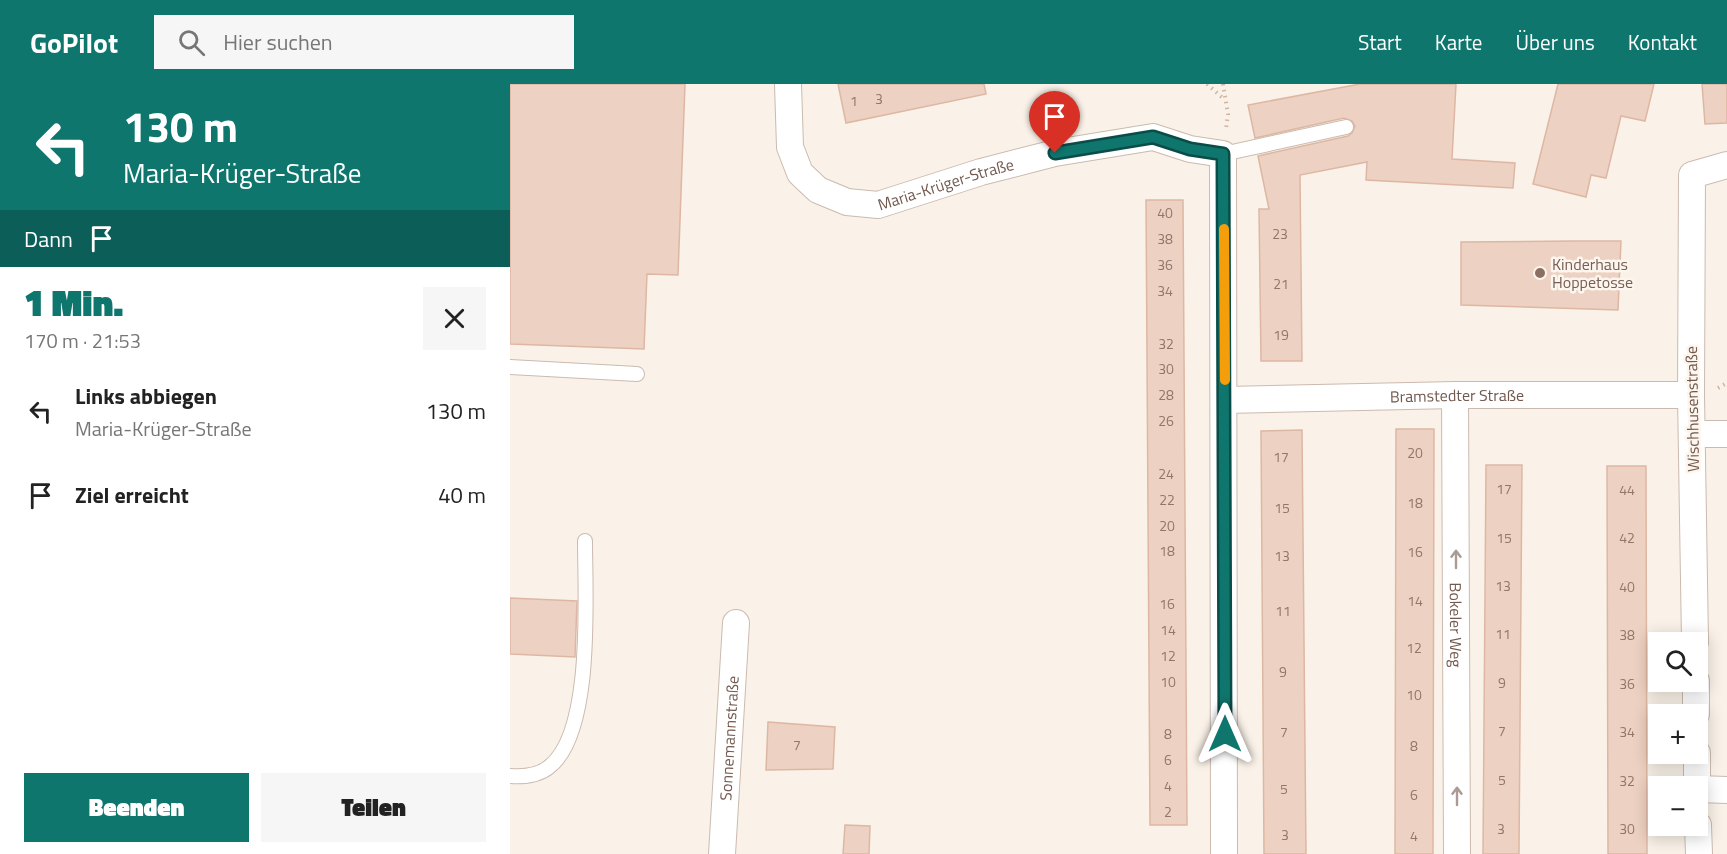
<!DOCTYPE html>
<html lang="de">
<meta charset="utf-8">
<style>
:root{--surface:#fff;--page:#f6f6f6;--text:#222;--muted:#767676;--accent:#0f766e}
body{margin:0;font-family:"Titillium Web",sans-serif;background:var(--page);color:var(--text);height:100vh;display:flex;flex-direction:column;font-size:22px;white-space:nowrap}
*{box-sizing:border-box;margin:0}
p{font-size:20px;color:var(--muted)}
.icon{flex:none;width:33px;height:33px;fill:none;stroke:currentColor;stroke-width:2;stroke-linecap:round;stroke-linejoin:round}
.map{position:relative;flex:1;overflow:hidden}
.sheet{display:flex;flex-direction:column;background:var(--surface);width:510px}
.sheet>*{flex:none}
.banner{background:#0f766e;color:#fff;overflow:hidden}
.buttons{position:absolute;left:1138px;top:548px;display:grid;gap:12px}
.buttons a{display:grid;place-items:center;width:60px;height:60px;border-radius:0px;background:var(--surface);box-shadow:0 3px 15px #0003;font-size:30px}
.pin{position:absolute;display:grid;place-items:center;width:51px;height:51px;color:#fff;margin:-62px -26px;border-radius:50% 50% 50% 0;rotate:-45deg;box-shadow:0 0 6px #0007}
.pin .icon{rotate:45deg}
.me{position:absolute;width:66px;margin:-33px;rotate:0deg;stroke-linejoin:round;filter:drop-shadow(0 0 4px #0008)}
.turn{display:flex;align-items:center;gap:21px;height:126px;padding:0 24px;font-size:27px}
.turn .icon{width:78px;height:78px;stroke-width:2.5}
.turn b{display:block;font-size:42px;line-height:51px}
.then{display:flex;align-items:center;height:57px;padding:0 24px;background:#0003;gap:12px;font-size:22px}
.round{display:grid;place-items:center;flex:none;width:63px;height:63px;border-radius:0px;background:var(--page)}
.head{display:flex;align-items:center;justify-content:space-between;height:102px;padding:0 24px}
h1{font-size:36px;font-weight:800;line-height:45px;color:var(--accent)}
.button{display:flex;gap:12px;margin-top:auto;padding:12px 24px}
.button a{flex:1;height:69px;border-radius:0px;background:var(--accent);color:#fff;font-size:24px;font-weight:800;line-height:69px;text-align:center}
.button a+a{background:var(--page);color:var(--text)}
ul{padding:0;list-style:none}
li{display:flex;align-items:center;gap:18px;height:84px;padding:0 24px}
li div{flex:1}
li b{display:block;font-size:22px}
li em{font-style:normal}
header{display:flex;align-items:center;gap:36px;box-sizing:border-box;height:84px;padding:0 30px;background:var(--accent);color:#fff}
header strong{font-size:28px}
nav{display:flex;gap:33px;margin-inline-start:auto;font-size:21px}
.search{width:420px;height:54px;background:var(--page);display:flex;align-items:center;gap:15px;box-sizing:border-box;padding:0 21px;border-radius:0px;color:var(--muted);font-size:22px}
main{display:flex;flex:1;min-height:0}
.map>svg:first-child{display:block}
.building{fill:#edd1c2;stroke:#deb7a4;stroke-width:1.5}
.lines{fill:none;stroke-linecap:round;stroke-linejoin:round}
.service-casing{stroke:#cbbaaf;stroke-width:16}
.minor-casing{stroke:#cbbaaf;stroke-width:28}
.path{stroke:#d2b4a5;stroke-width:4;stroke-dasharray:1.5 4.5;stroke-linecap:butt}
.service{stroke:#fff;stroke-width:14}
.minor{stroke:#fff;stroke-width:26}
.oneway{stroke:#aa9b95}
.route-casing{stroke:#0a4d48;stroke-width:15}
.route{stroke:#0f766e;stroke-width:10}
.slow{stroke:#f59e0b;stroke-width:10}
.education-dot{fill:#8d6e63;stroke:#fdf6ee;stroke-width:2}
.labels{text-anchor:middle;stroke-width:5;stroke-linejoin:round;paint-order:stroke}
.number-label{font-size:14px;fill:#91776b}
.street-label{font-size:16px;fill:#72594e;stroke:#fdf6ee}
.education-label{font-size:16px;fill:#785e54;stroke:#fdf6ee;text-anchor:start}
</style>
<header>
<strong>GoPilot</strong>
<div class="search"><svg class="icon" aria-label="search" viewBox="0 0 24 24"><circle cx="10" cy="10" r="6"/><path d="M15 15l6 6"/></svg>Hier suchen</div>
<nav><a>Start</a><a>Karte</a><a>Über uns</a><a>Kontakt</a></nav>
</header>
<main>
<section class="sheet">
<div class="banner">
<div class="turn"><svg class="icon" aria-label="left" viewBox="0 0 24 24"><path d="M17 20v-9H6M10 6l-5 5 5 5"/></svg><div><b>130 m</b>Maria-Krüger-Straße</div></div>
<div class="then">Dann<svg class="icon" aria-label="arrive" viewBox="0 0 24 24"><path d="M6 21V4h12l-3 4 3 4H6"/></svg></div>
</div>
<div class="head"><div><h1>1 Min.</h1><p>170 m · 21:53</p></div><a class="round"><svg class="icon" aria-label="close" viewBox="0 0 24 24"><path d="M6 6l12 12M18 6L6 18"/></svg></a></div>
<ul>
<li><svg class="icon" aria-label="left" viewBox="0 0 24 24"><path d="M17 20v-9H6M10 6l-5 5 5 5"/></svg><div><b>Links abbiegen</b><p>Maria-Krüger-Straße</p></div><em>130 m</em></li>
<li><svg class="icon" aria-label="arrive" viewBox="0 0 24 24"><path d="M6 21V4h12l-3 4 3 4H6"/></svg><div><b>Ziel erreicht</b></div><em>40 m</em></li>
</ul>
<div class="button"><a>Beenden</a><a>Teilen</a></div>
</section>
<div class="map">
<svg width="1217" height="770" viewBox="0 0 1217 770">
<rect width="100%" height="100%" fill="#faf2e8"/>
<g class="building">
<polygon points="0,0 175,0 168,191 137,190 134,265 0,260"/>
<polygon points="328,0 474,0 476,10 336,39"/>
<polygon points="850,0 946,0 942,75 1005,79 1003,104 856,96 857,78 790,91 792,277 751,277 749,125 759,125 748,72 838,52 842,49 845,42 842,37 834,34 745,54 738,21"/>
<polygon points="1048,0 1144,0 1135,37 1111,32 1096,94 1081,91 1076,113 1023,100"/>
<polygon points="1192,0 1217,0 1217,39 1195,40"/>
<polygon points="636,116 673,116 677,741 640,741"/>
<polygon points="1063,157 1111,157 1108,226 951,221 951,158"/>
<polygon points="886,345 924,345 923,770 885,770"/>
<polygon points="792,346 796,770 754,770 751,347"/>
<polygon points="976,381 1012,381 1009,770 973,770"/>
<polygon points="1097,382 1136,382 1137,770 1098,770"/>
<polygon points="0,514 67,517 65,573 0,570"/>
<polygon points="258,638 325,643 323,685 256,686"/>
<polygon points="335,741 360,742 359,770 333,770"/>
</g>
<g class="lines">
<g class="service-casing">
<g id="service">
<polyline points="713,70 836,43"/>
<polyline points="0,283 127,290"/>
<path d="M0,692C14,693 28,692 39,683C84,649 75,510 75,457"/>
</g>
</g>
<g class="minor-casing">
<g id="minor">
<path id="s1" d="M278,0L280,63L290,89L308,106L337,118L368,121L471,88L545,69L643,53L680,65L713,70L714,770"/>
<path id="s2" d="M945,311L947,770"/>
<path id="s3" d="M715,316L945,311H1181"/>
<polyline points="1182,350 1217,350"/>
<polyline points="1185,558 1181,311 1182,91 1217,81"/>
<polyline points="1186,597 1186,630"/>
<polyline points="1187,669 1187,702"/>
<polyline points="1188,705 1217,706"/>
<polyline points="1188,741 1189,770"/>
<path id="s4" d="M212,770L226,539"/>
</g>
</g>
<g class="path">
<polyline points="697,0 715,16"/>
<polyline points="713,0 718,30 716,45"/>
<polyline points="1208,304 1217,299"/>
</g>
<use href="#service" class="service"/>
<use href="#minor" class="minor"/>
</g>
<defs><path id="oneway-shaft" d="M-6 0H5M1.5-3L5.5 0L1.5 3" fill="none" stroke-width="1.6" stroke-linecap="round" stroke-linejoin="round" transform="scale(1.5)"/></defs>
<g class="oneway">
<use href="#oneway-shaft" transform="translate(946 475) rotate(-90)"/>
<use href="#oneway-shaft" transform="translate(947 712) rotate(-90)"/>
</g>
<g class="lines">
<g class="route-casing">
<polyline id="route" points="545,69 643,53 680,65 713,70 715,650"/>
</g>
<use href="#route" class="route"/>
<polyline class="slow" points="714,145 715,296"/>
</g>
<circle class="education-dot" cx="1030" cy="189" r="6"/>
<g class="labels">
<g class="number-label">
<text x="369" y="20">3</text>
<text x="344" y="22">1</text>
<text x="655" y="134">40</text>
<text x="770" y="155">23</text>
<text x="655" y="160">38</text>
<text x="655" y="186">36</text>
<text x="771" y="205">21</text>
<text x="655" y="212">34</text>
<text x="771" y="256">19</text>
<text x="656" y="265">32</text>
<text x="656" y="290">30</text>
<text x="656" y="316">28</text>
<text x="656" y="342">26</text>
<text x="905" y="374">20</text>
<text x="771" y="378">17</text>
<text x="656" y="395">24</text>
<text x="994" y="410">17</text>
<text x="1117" y="411">44</text>
<text x="657" y="421">22</text>
<text x="905" y="424">18</text>
<text x="772" y="429">15</text>
<text x="657" y="447">20</text>
<text x="994" y="459">15</text>
<text x="1117" y="459">42</text>
<text x="657" y="472">18</text>
<text x="905" y="473">16</text>
<text x="772" y="477">13</text>
<text x="993" y="507">13</text>
<text x="1117" y="508">40</text>
<text x="905" y="522">14</text>
<text x="657" y="525">16</text>
<text x="773" y="532">11</text>
<text x="658" y="551">14</text>
<text x="993" y="555">11</text>
<text x="1117" y="556">38</text>
<text x="904" y="569">12</text>
<text x="658" y="577">12</text>
<text x="773" y="593">9</text>
<text x="658" y="603">10</text>
<text x="992" y="604">9</text>
<text x="1117" y="605">36</text>
<text x="904" y="616">10</text>
<text x="992" y="652">7</text>
<text x="774" y="653">7</text>
<text x="1117" y="653">34</text>
<text x="658" y="655">8</text>
<text x="287" y="666">7</text>
<text x="904" y="667">8</text>
<text x="658" y="681">6</text>
<text x="992" y="701">5</text>
<text x="1117" y="702">32</text>
<text x="658" y="707">4</text>
<text x="774" y="710">5</text>
<text x="904" y="716">6</text>
<text x="658" y="733">2</text>
<text x="991" y="750">3</text>
<text x="1117" y="750">30</text>
<text x="775" y="756">3</text>
<text x="904" y="757">4</text>
</g>
<g class="street-label">
<text dy="6" stroke="none"><textPath href="#s1" startOffset="249">Maria-Krüger-Straße</textPath></text>
<text dy="6" stroke="none"><textPath href="#s3" startOffset="232">Bramstedter Straße</textPath></text>
<text transform="translate(1182 325) rotate(-91)" y="6">Wischhusenstraße</text>
<text dy="6" stroke="none"><textPath href="#s2" startOffset="230">Bokeler Weg</textPath></text>
<text dy="6" stroke="none"><textPath href="#s4" startOffset="116">Sonnemannstraße</textPath></text>
</g>
<g class="education-label">
<text x="1042" y="186">Kinderhaus<tspan x="1042" dy="18">Hoppetosse</tspan></text>
</g>
</g>
</svg>
<div class="buttons">
<a><svg class="icon" aria-label="search" viewBox="0 0 24 24"><circle cx="10" cy="10" r="6"/><path d="M15 15l6 6"/></svg></a>
<a>+</a>
<a>−</a>
</div>
<div class="pin" style="left:545px;top:69px;background:#d93025"><svg class="icon" aria-label="arrive" viewBox="0 0 24 24"><path d="M6 21V4h12l-3 4 3 4H6"/></svg></div>
<svg class="me" style="left:715px;top:650px" viewBox="-20 -20 40 40"><path d="M0-17L14 15 0 8-14 15z" fill="#0f766e" stroke="#fff" stroke-width="4"/></svg>
</div>
</main>
